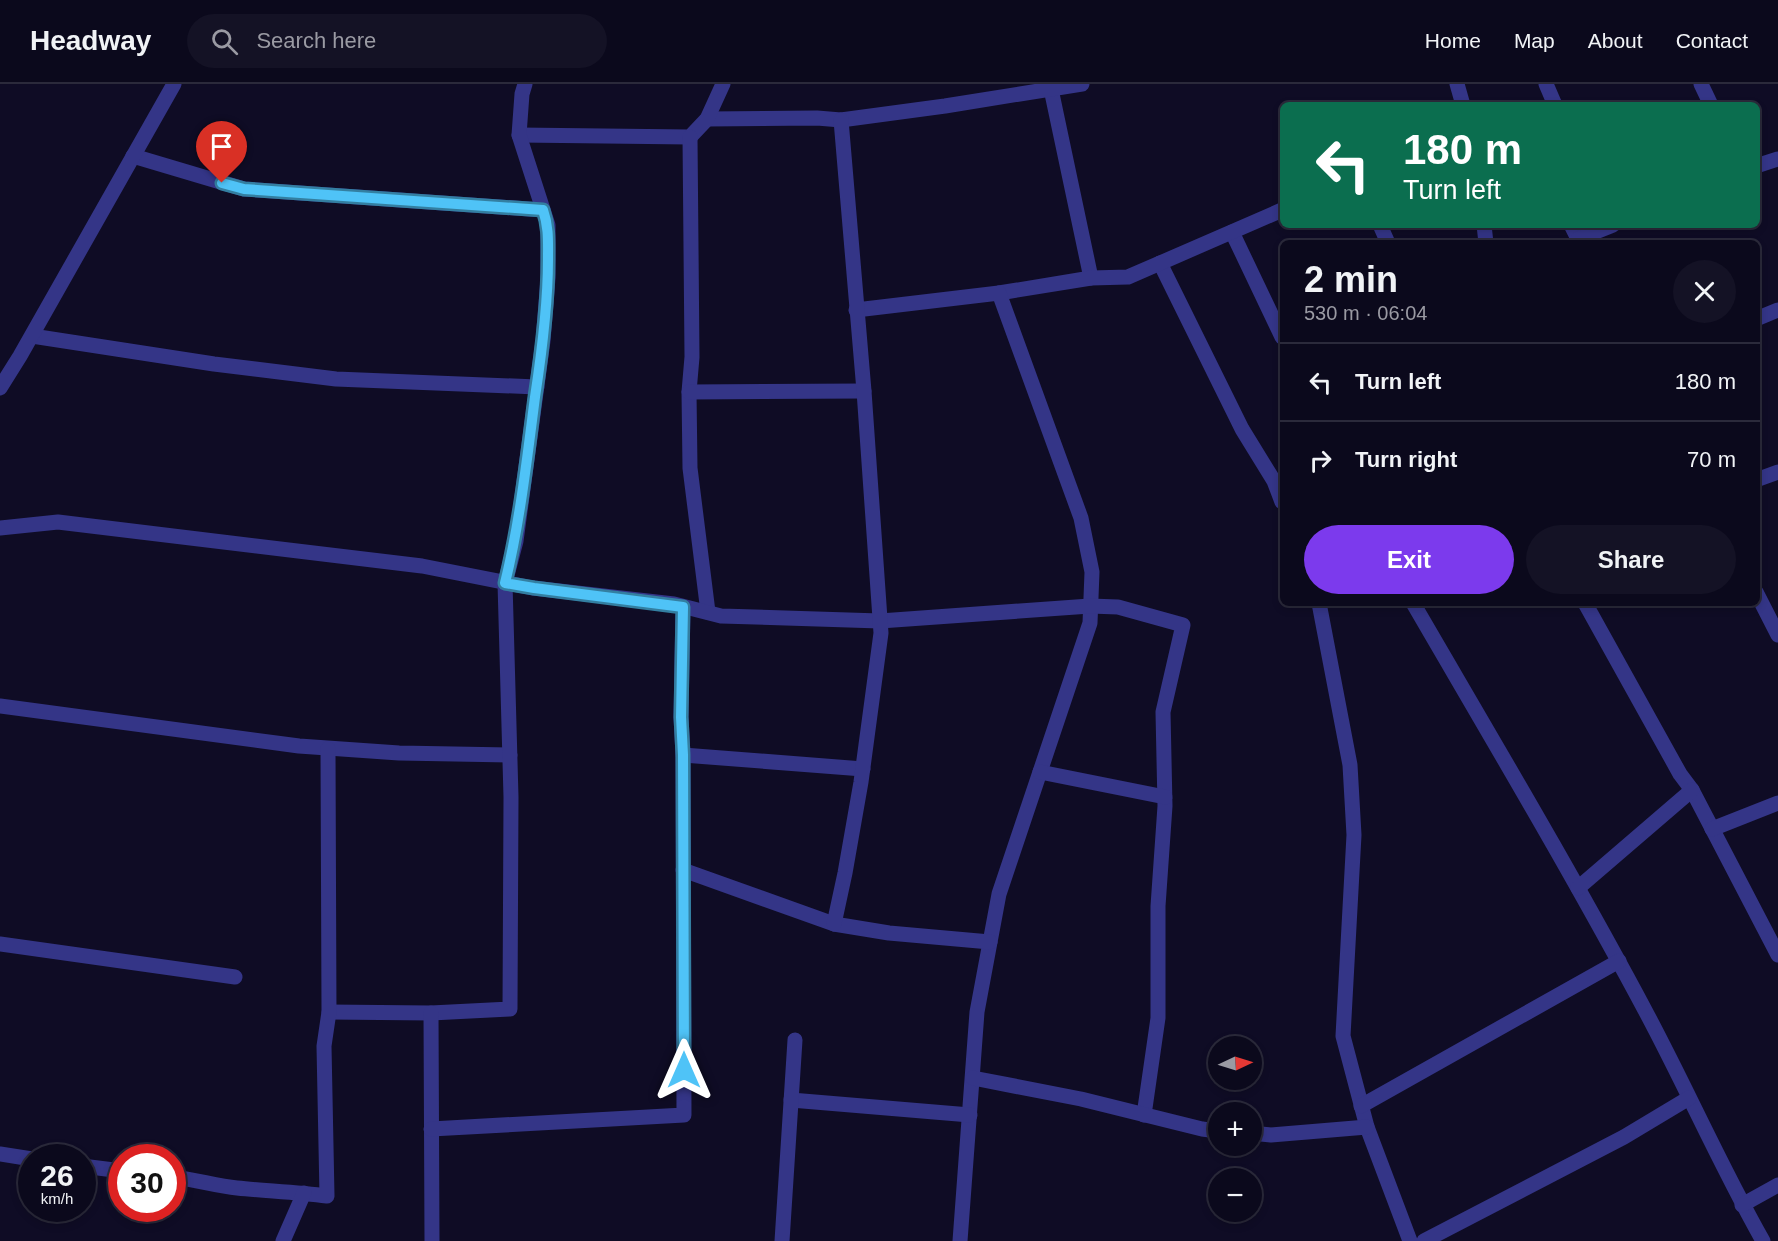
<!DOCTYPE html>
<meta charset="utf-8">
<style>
:root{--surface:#0b091c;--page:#141225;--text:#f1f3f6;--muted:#9a9aa3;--line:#2b2a3b;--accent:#7c3aed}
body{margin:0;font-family:Arial,sans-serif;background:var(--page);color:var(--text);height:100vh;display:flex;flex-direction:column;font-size:22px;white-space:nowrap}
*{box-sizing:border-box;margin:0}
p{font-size:20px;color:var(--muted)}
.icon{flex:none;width:33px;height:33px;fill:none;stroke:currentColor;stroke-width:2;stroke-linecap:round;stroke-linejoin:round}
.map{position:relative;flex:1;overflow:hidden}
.side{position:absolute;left:1280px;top:156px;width:480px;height:366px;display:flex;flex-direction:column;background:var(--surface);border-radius:9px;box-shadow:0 3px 9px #0003,0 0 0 2px var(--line)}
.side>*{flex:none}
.top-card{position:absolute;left:1280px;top:18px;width:480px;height:126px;border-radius:9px;box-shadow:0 3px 9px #0003,0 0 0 2px var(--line);background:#0b6e4f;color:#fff;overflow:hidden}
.needle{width:39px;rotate:86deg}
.tools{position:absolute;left:1208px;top:952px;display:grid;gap:12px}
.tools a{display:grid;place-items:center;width:54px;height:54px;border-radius:50%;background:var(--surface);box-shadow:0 3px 9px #0003,0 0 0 2px var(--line);font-size:30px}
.speed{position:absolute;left:18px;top:1060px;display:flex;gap:12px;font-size:30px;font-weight:700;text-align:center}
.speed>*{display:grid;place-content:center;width:78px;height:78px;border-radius:50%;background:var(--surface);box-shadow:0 3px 9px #0003,0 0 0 2px var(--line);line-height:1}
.speed small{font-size:15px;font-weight:400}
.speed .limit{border:9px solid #d22;background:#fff;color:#111}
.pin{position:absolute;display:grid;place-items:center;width:51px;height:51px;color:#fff;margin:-62px -26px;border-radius:50% 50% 50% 0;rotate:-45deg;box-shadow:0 0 6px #0007}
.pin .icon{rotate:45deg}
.me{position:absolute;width:66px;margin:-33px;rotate:0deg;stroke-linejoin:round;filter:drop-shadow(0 0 4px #0008)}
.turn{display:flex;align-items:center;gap:21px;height:126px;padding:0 24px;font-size:27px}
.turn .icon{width:78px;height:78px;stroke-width:2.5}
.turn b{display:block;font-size:42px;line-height:51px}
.round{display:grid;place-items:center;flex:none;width:63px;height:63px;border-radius:32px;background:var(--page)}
.overview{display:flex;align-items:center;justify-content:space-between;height:102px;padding:0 24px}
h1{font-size:36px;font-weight:700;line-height:45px}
.button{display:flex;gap:12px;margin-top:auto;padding:12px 24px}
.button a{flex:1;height:69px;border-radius:36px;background:var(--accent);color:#fff;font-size:24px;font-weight:700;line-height:69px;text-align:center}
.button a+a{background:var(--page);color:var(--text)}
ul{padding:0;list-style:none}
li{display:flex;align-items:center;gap:18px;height:78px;padding:0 24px;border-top:2px solid var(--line)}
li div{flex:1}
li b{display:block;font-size:22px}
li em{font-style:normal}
header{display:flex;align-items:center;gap:36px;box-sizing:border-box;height:84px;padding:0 30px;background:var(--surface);border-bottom:2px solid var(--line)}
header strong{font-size:28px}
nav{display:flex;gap:33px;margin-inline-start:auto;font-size:21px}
.search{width:420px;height:54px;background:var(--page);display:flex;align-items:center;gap:15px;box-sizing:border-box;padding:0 21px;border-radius:33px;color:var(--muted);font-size:22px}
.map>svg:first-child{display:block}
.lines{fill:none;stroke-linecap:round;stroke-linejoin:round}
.minor{stroke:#343587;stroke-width:15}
.route-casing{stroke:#337fa1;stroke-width:15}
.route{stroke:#4fc3f7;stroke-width:10}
</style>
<header>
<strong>Headway</strong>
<div class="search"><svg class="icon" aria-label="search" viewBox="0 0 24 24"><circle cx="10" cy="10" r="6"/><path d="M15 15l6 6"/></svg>Search here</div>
<nav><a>Home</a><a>Map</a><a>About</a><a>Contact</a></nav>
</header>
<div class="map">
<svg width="1778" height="1157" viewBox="0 0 1778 1157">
<rect width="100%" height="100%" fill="#0f0c25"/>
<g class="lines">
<g class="minor">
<polyline points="1457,0 1463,21"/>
<polyline points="1546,0 1555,21"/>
<polyline points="1701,0 1711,21"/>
<polyline points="1051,5 1091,194"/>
<polyline points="707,35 817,34 841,36 945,22 1082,0"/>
<polyline points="519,51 690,53 707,35 723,0"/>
<polyline points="690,53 692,273 689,308 690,384 708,528"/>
<polyline points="133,72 244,105 543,126"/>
<polyline points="1756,82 1778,75"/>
<polyline points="1380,141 1388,159"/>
<polyline points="1484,141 1486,159"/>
<polyline points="1571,141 1580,159"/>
<polyline points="1232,148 1282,253"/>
<polyline points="1578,155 1613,141"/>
<polyline points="1160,179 1242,345 1274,397 1282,418"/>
<polyline points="999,209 1091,194 1128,193 1282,126"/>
<polyline points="856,226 999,209 1081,434 1092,488 1090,539 999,810 977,928 960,1157"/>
<polyline points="1756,235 1778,226"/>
<polyline points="32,252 214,280 336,295 537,303"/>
<polyline points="0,304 20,272 174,0"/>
<polyline points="689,308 864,307"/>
<polyline points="1756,396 1778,388"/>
<polyline points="0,444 58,438 422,482 533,504 674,520 721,532 880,537 1090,522 1118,523 1183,541 1163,628 1165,722 1158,822 1158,934 1144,1031"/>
<polyline points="1756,508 1778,551"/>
<polyline points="1319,519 1350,681 1354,751 1343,952 1367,1043 1410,1157"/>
<path d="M1413,519C1492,655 1573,791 1647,930C1687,1005 1721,1083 1763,1157"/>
<polyline points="1585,519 1680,690 1692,706 1778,871"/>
<polyline points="0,622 299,662 399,669 510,671"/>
<polyline points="683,671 863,685"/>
<polyline points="1040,688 1165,713"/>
<polyline points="1712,745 1778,719"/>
<polyline points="683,786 834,840 889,849 990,858"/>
<polyline points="1578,804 1692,706"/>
<polyline points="834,840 845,789 861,698 881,549 864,307 841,36"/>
<polyline points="0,860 235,893"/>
<polyline points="329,928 431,929 510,925 511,713 505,499 516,457 543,257 548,194 548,141 519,51 522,10 525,0"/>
<polyline points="431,929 432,1157"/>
<polyline points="973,994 1081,1015 1202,1045 1218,1047"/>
<polyline points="791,1016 970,1031"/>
<polyline points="1361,1022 1619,877"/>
<polyline points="431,1045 684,1031 683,671 681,633 683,523"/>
<polyline points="1251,1049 1271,1051 1367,1043"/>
<polyline points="0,1070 32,1075"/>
<polyline points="82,1082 122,1087"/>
<path d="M172,1093C194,1095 216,1102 237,1104C267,1107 297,1108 327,1112L324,962L329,928L328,665"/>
<polyline points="1742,1121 1778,1101"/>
<polyline points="283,1157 304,1109"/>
<polyline points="782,1157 795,956"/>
<polyline points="1424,1157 1624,1053 1689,1014"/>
</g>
</g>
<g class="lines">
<g class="route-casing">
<path id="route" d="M222,99L244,105L543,126C549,143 548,158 548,176C548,222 542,267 535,313C527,375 520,438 505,499L534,504L683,523L681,633L683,671L684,986"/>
</g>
<use href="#route" class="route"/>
</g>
</svg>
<div class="tools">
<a><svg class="needle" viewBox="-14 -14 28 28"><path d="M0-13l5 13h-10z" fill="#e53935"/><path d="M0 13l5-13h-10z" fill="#9a9aa3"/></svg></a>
<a>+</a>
<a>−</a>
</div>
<div class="speed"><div>26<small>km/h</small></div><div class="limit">30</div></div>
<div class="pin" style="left:222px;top:99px;background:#d93025"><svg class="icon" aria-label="arrive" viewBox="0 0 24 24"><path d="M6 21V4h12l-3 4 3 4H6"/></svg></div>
<svg class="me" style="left:684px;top:986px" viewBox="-20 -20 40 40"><path d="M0-17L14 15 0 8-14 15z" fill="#4fc3f7" stroke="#fff" stroke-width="4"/></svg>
<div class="top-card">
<div class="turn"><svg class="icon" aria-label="left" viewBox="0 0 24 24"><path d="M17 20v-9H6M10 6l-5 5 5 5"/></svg><div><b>180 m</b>Turn left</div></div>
</div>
<section class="side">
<div class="overview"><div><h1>2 min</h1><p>530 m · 06:04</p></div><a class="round"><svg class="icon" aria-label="close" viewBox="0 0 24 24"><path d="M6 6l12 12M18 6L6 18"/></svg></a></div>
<ul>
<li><svg class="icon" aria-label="left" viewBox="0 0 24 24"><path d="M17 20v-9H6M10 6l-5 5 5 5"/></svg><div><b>Turn left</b></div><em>180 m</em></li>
<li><svg class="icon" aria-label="right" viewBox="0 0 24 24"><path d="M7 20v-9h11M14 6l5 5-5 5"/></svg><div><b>Turn right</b></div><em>70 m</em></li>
</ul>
<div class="button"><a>Exit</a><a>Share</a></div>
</section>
</div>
